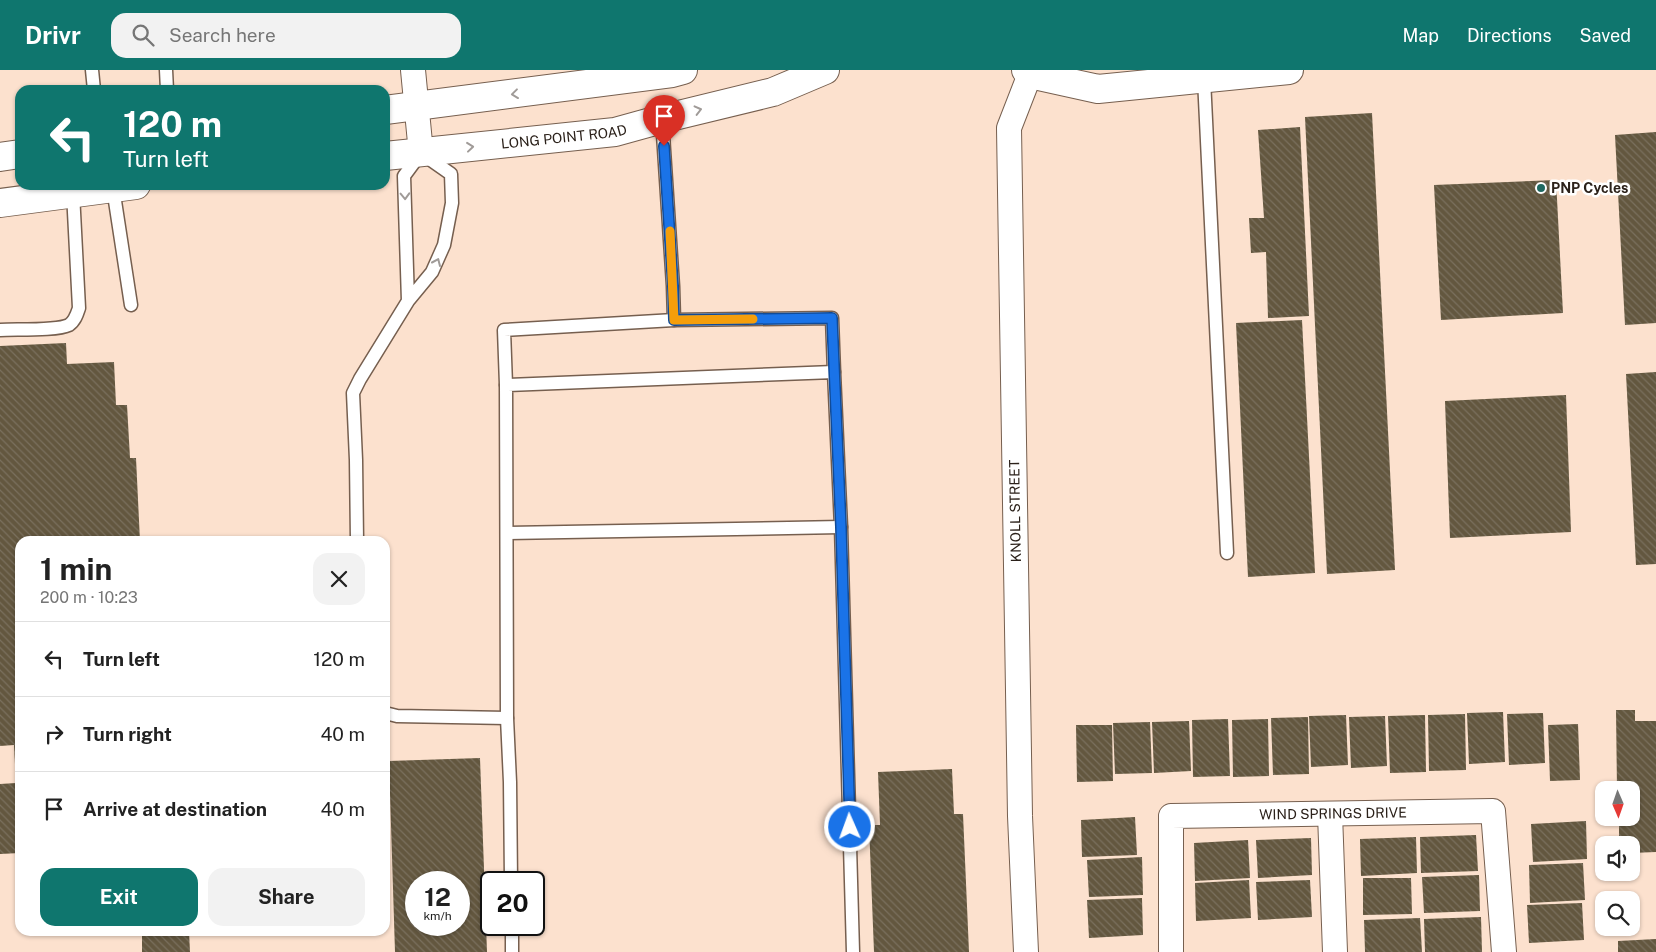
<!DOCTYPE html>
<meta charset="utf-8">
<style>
:root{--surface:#fff;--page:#f2f2f2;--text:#222;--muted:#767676;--line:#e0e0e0;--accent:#0f766e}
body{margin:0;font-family:"Public Sans",sans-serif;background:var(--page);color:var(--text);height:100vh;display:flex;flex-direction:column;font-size:19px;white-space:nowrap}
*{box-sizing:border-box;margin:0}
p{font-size:16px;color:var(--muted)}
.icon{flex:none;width:28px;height:28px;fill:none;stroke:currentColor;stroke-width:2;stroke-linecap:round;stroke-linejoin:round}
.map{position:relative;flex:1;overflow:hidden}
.panel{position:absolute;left:15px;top:466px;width:375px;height:400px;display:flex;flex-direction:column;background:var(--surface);border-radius:15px;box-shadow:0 1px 4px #0004}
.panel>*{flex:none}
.guide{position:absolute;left:15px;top:15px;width:375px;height:105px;border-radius:15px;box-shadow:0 1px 4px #0004;background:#0f766e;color:#fff;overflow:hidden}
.needle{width:32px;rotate:178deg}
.buttons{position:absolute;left:1595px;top:711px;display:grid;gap:10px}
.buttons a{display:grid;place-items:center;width:45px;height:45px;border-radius:10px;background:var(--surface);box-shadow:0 1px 4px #0004;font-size:25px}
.speed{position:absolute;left:405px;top:801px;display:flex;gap:10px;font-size:25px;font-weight:700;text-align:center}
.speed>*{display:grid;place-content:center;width:65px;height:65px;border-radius:50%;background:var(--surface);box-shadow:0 1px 4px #0004;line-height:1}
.speed small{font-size:12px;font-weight:400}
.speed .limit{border:2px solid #111;border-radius:8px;background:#fff;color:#111}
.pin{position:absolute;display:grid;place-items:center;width:42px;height:42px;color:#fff;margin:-51px -21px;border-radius:50% 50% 50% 0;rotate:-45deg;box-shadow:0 0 5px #0007}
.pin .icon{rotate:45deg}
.me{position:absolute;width:55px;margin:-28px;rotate:358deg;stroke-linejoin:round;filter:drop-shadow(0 0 4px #0008)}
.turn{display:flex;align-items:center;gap:18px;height:105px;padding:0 25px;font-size:22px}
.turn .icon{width:65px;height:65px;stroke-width:2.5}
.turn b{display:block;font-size:35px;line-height:42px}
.round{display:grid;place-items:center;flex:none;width:52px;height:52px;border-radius:15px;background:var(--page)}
.summary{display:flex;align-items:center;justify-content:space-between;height:85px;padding:0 25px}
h1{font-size:30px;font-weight:700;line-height:38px}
.primary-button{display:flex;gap:10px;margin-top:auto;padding:10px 25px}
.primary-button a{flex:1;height:58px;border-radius:15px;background:var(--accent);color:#fff;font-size:20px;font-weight:700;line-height:58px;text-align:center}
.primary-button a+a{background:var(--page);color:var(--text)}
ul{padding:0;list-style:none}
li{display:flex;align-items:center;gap:15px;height:75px;padding:0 25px;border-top:1px solid var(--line)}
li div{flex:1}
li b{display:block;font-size:19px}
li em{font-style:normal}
header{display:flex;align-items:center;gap:30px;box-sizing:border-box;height:70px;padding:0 25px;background:var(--accent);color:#fff}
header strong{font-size:24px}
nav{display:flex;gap:28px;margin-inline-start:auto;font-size:18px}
.search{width:350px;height:45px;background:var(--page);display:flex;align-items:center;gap:12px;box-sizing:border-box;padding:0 18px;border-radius:15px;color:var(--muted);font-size:19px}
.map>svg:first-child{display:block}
.building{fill:url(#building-back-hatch);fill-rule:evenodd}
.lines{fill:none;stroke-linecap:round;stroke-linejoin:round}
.lane-casing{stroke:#765f4f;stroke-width:15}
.street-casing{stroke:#765f4f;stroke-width:26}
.secondary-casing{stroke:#765f4f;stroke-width:30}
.lane{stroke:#fff;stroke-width:12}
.street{stroke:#fff;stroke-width:24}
.secondary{stroke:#fff;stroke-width:28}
.oneway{stroke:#a09b98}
.route-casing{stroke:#114b97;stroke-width:12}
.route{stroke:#1a73e8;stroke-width:9}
.slow{stroke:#f59e0b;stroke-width:9}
.poi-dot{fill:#1f6961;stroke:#fff;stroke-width:2}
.labels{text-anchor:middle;stroke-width:5;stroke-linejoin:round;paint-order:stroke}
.street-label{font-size:14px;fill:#2b211a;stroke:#fff}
.poi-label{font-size:14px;font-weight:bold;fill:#2b211a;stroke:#fff;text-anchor:start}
</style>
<header>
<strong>Drivr</strong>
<div class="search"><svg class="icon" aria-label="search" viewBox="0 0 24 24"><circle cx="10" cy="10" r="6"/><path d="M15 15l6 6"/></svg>Search here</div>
<nav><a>Map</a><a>Directions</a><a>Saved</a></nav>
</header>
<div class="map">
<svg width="1656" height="882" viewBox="0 0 1656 882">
<defs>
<pattern id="building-back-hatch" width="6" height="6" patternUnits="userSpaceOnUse" patternTransform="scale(1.25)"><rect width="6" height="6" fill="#63573f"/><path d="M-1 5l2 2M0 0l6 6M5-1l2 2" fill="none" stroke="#7a705e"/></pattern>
</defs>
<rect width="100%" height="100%" fill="#fce1ce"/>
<g class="building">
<polygon points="1372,43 1395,500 1327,504 1305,47"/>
<polygon points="1300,57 1309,246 1268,248 1266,182 1251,183 1249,148 1264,148 1258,60"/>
<polygon points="1656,62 1656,253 1625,255 1615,65"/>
<polygon points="1556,110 1563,243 1441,250 1434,115"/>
<polygon points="1302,250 1315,503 1248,507 1236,253"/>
<polygon points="66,273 67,294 114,292 116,335 127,335 130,388 136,388 140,471 20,471 20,783 0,784 0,714 16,713 14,675 0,676 0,276"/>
<polygon points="1656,302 1656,494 1636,495 1626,304"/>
<polygon points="1566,325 1571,462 1450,468 1445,331"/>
<polygon points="1616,640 1635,640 1635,651 1656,651 1656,782 1631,783 1631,775 1619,775 1619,748 1631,748 1631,720 1617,720"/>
<polygon points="1503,642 1505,692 1469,694 1467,643"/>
<polygon points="1543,643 1545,693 1509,695 1507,644"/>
<polygon points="1465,644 1466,700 1429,701 1428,645"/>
<polygon points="1346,645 1348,695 1311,697 1309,646"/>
<polygon points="1425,645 1426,702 1390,703 1388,646"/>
<polygon points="1385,646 1387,696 1351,698 1349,647"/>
<polygon points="1308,647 1309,704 1273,705 1271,648"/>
<polygon points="1228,649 1230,706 1193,707 1192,650"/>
<polygon points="1268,649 1269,706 1233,707 1232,650"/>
<polygon points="1189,651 1191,701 1154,703 1152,652"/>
<polygon points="1150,652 1152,703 1115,704 1113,653"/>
<polygon points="1578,654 1580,710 1550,711 1548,655"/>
<polygon points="1076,655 1112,655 1113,711 1077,712"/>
<path d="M480,688L487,882H395L389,691ZM416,812H459V855H416Z"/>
<polygon points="952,699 954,744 963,744 969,882 874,882 869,755 880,755 878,702"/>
<polygon points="1135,747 1137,785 1082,787 1081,750"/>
<polygon points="1586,751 1587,789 1533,792 1531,754"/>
<polygon points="1476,765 1478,801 1421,803 1420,767"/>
<polygon points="1416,767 1417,803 1361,806 1360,769"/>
<polygon points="1311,768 1312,805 1258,808 1256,770"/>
<polygon points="1248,770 1250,808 1195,811 1194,773"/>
<polygon points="1142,787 1143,825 1089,827 1087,790"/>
<polygon points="1583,793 1585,830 1530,833 1529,795"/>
<polygon points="1479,805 1480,841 1424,843 1422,807"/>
<polygon points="1363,808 1411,808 1412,844 1363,845"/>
<polygon points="1249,810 1251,848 1196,851 1195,813"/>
<polygon points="1310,810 1312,847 1258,850 1256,812"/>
<polygon points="1142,828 1143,865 1089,868 1087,830"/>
<polygon points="1582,833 1584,870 1529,873 1527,835"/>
<polygon points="1481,847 1482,882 1425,882 1424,849"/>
<polygon points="1420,848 1422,882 1365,882 1364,850"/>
<polygon points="142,861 189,861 190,882 142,882"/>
<polygon points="1656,869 1656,882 1618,882 1618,871"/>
</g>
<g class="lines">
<g class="lane-casing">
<g id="lane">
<polyline points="92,0 94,20"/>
<polyline points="166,0 167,20"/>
<polyline points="1204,9 1227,483"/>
<polyline points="662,49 673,216 674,250"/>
<polyline points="113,118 131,235"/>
<path d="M0,260C15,259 57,261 69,255C75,251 77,244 79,238L73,123"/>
<polyline points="506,315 504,260 674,250 832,248 834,302"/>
<polyline points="507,463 841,457"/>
<polyline points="357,471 356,390 353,323 360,309 408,231 432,202 444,175 452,133 451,104 421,83 404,106 408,231"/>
<polyline points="385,643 397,646 507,648"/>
<polyline points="511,812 510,712 507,648 506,315 834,302 841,457 853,882"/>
<polyline points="512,855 512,882"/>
</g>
</g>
<g class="street-casing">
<g id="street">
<polyline points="413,0 421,83"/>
<polyline points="1330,744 1335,882"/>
<polyline points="1026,882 1020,746 1009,58 1030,4"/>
<path id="s1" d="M1171,882V746L1493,741L1504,882"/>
</g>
</g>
<g class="secondary-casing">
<g id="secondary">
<polyline points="1026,0 1030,4 1098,19 1289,0"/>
<polyline points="385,40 672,3 683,0"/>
<path id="s2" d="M385,86L615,62L662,49L773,22L825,0"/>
<polyline points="0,87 20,84"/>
<polyline points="0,133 136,115"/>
</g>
</g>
<use href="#lane" class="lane"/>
<use href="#street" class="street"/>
<use href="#secondary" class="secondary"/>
</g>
<defs><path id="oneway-chevron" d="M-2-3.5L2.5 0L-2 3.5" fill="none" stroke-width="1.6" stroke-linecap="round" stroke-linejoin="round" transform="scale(1.25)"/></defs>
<g class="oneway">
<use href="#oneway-chevron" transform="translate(515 24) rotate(173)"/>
<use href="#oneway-chevron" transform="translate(698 40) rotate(-14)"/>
<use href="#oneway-chevron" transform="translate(470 77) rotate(-6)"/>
<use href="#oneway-chevron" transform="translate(405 126) rotate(88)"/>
<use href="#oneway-chevron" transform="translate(437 192) rotate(-66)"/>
</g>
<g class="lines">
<g class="route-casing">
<polyline id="route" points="664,76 673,216 674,250 832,248 841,457 850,757"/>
</g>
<use href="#route" class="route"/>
<polyline class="slow" points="670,161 674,250 753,249"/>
</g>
<circle class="poi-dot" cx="1541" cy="118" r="5"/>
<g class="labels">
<g class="street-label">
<text dy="5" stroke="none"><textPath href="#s2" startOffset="180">LONG POINT ROAD</textPath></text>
<text transform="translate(1015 441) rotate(-91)" y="5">KNOLL STREET</text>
<text dy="5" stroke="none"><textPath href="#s1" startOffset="298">WIND SPRINGS DRIVE</textPath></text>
</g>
<g class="poi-label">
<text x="1551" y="123">PNP Cycles</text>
</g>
</g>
</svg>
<div class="buttons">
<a><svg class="needle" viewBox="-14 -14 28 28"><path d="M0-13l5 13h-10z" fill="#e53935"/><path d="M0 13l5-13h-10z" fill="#767676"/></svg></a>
<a><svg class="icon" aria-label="sound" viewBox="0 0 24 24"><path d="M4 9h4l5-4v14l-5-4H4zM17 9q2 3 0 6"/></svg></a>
<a><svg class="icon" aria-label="search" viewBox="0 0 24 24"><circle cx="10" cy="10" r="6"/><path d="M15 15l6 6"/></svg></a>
</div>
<div class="speed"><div>12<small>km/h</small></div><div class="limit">20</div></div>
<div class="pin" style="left:664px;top:76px;background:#d93025"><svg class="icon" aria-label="arrive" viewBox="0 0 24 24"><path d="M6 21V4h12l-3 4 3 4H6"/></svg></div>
<svg class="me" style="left:850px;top:757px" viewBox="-20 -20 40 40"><circle r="17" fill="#1a73e8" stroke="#fff" stroke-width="3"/><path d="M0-11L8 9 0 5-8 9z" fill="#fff"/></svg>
<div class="guide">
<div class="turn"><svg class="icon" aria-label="left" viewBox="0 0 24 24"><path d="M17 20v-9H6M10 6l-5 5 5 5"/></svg><div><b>120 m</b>Turn left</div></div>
</div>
<section class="panel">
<div class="summary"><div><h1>1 min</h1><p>200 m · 10:23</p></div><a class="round"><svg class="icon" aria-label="close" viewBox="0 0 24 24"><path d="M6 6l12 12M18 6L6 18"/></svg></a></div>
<ul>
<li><svg class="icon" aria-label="left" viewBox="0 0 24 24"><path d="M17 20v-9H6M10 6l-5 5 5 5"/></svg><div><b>Turn left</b></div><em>120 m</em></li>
<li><svg class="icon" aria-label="right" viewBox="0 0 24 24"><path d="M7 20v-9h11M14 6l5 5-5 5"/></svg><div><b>Turn right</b></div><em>40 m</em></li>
<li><svg class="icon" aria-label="arrive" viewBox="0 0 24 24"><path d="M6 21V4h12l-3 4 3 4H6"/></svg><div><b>Arrive at destination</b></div><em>40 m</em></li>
</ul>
<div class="primary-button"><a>Exit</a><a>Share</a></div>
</section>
</div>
